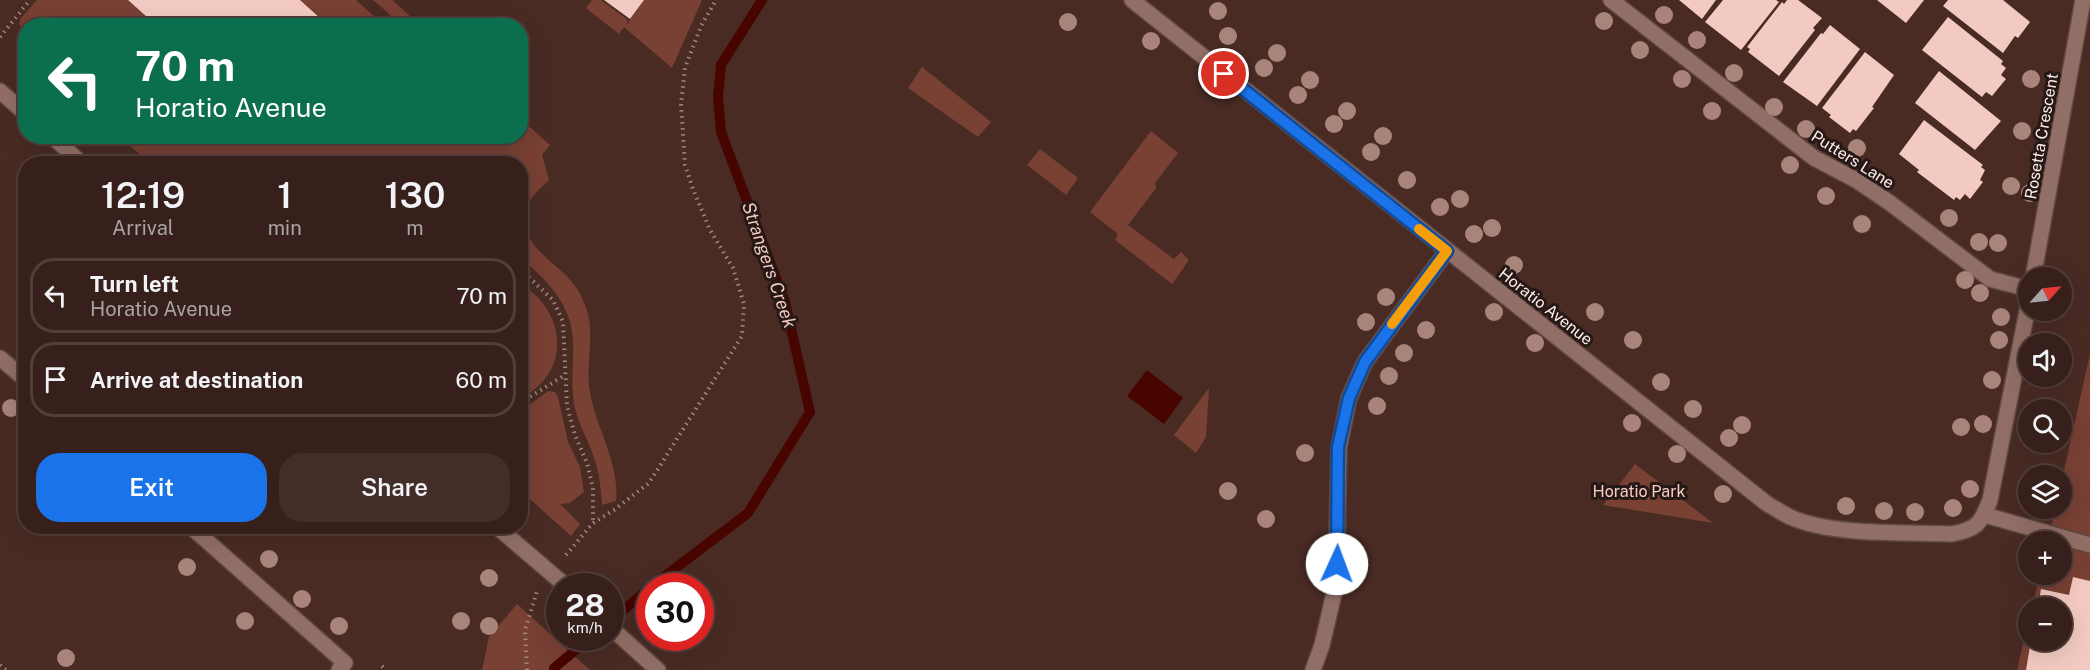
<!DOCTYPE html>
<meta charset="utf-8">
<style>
:root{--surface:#37201b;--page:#422d28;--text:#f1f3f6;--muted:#aaa3a3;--line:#513e3a;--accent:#1a73e8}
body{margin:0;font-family:"Public Sans",sans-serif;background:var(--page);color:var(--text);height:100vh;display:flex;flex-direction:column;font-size:22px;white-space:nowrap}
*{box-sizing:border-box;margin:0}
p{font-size:20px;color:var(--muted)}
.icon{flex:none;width:33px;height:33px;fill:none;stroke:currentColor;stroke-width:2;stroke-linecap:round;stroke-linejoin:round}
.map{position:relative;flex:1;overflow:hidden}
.details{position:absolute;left:18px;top:156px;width:510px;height:378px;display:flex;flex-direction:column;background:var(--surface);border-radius:24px;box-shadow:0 6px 24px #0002,0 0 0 2px var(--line)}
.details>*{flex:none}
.hud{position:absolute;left:18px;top:18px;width:510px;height:126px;border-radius:24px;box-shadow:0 6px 24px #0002,0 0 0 2px var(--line);background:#0b6e4f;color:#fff;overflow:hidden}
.needle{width:39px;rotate:63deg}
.tools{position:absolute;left:2018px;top:267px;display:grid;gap:12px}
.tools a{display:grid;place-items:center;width:54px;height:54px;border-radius:50%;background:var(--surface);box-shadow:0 6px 24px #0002,0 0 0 2px var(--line);font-size:30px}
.speed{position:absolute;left:546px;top:573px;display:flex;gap:12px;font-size:30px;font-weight:700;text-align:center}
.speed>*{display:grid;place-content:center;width:78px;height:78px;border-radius:50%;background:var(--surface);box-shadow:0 6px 24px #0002,0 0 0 2px var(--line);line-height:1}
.speed small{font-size:15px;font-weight:400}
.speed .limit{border:9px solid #d22;background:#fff;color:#111}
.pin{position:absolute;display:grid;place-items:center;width:51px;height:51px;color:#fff;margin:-26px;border:3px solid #fff;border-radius:50%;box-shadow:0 2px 6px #0007}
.me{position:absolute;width:66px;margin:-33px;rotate:2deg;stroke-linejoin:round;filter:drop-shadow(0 0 4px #0008)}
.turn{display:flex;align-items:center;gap:21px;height:126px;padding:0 18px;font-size:27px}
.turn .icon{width:78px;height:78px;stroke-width:2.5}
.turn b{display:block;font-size:42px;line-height:51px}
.eta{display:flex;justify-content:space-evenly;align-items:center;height:102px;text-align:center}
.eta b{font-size:36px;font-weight:600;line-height:42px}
.primary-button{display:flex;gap:12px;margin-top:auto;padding:12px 18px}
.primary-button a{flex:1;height:69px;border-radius:24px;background:var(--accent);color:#fff;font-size:24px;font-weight:600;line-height:69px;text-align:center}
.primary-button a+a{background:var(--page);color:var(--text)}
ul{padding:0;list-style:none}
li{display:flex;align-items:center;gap:18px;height:75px;margin:0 12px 9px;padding:0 6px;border:3px solid var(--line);border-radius:24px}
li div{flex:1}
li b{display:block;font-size:22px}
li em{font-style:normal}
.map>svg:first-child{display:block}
.green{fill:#794034}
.water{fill:#480500}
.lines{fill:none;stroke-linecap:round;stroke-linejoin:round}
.stream{stroke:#480500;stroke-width:10}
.building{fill:#f2cac1}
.minor-casing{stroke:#604842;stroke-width:18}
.path{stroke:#9f8882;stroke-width:4;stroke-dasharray:1.5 4.5;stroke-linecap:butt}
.minor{stroke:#926f66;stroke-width:15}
.tree{fill:#a9847b}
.route-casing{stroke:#114b97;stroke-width:15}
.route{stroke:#1a73e8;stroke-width:10}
.slow{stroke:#f59e0b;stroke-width:10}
.labels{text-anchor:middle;stroke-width:6;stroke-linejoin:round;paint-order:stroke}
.street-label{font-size:16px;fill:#feeeea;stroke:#261815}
.park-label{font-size:16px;fill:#f8ccc2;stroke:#261815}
.water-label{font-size:18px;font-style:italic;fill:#f4c9bf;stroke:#261815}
</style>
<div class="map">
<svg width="2090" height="670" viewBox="0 0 2090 670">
<rect width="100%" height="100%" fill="#492b24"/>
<g class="green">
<polygon points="37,0 128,0 157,25 26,26 25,32 19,24 21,18"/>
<polygon points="300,0 356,0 384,25 329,25"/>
<polygon points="373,0 392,0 420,25 402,25"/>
<polygon points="592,0 601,0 628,20 625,27 644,0 702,0 672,68 624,27 619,34 586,8"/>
<polygon points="922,67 991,122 978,137 908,88"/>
<path d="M521,119L550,145L542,155L549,180C535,194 521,204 525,226C529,249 557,264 571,281C577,287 582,297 585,305C596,330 586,359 589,386C594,426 620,461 616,501L602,505C601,491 600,478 596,464C591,445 580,428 575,409C570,387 574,363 573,340C571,304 547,280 521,258L520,164L150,163L120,137L520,136Z"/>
<polygon points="1151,131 1178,153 1155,183 1156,188 1128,225 1174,259 1181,252 1189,260 1172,284 1115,240 1118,234 1090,212"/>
<polygon points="1040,149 1078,178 1066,195 1027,165"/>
<path d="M521,284C558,306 573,357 536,388C532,392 526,395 521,398Z"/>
<polygon points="2090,354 2090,670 2017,670 2028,624 2028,640 2061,640 2061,608 2032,607 2040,575 2061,574 2061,542 2048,541 2055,509 2061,508 2061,484"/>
<polygon points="1209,388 1206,437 1196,453 1174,435"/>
<polygon points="548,391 555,392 558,397 568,442 580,467 584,492 570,503 560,504 580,524 571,536 521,491 521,414 525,412 525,408"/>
<polygon points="1635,464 1713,523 1603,505"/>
<polygon points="517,604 590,670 482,670 489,637"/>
</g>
<polygon class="water" points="1147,370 1183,398 1164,424 1127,396"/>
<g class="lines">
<g class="stream">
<polyline points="652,586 748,513 810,412 785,302 721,132 718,97 721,65 762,0"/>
<polyline points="610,621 650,588"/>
<polyline points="555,670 554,668 590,638"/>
</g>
</g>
<g class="building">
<polygon points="128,0 300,0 329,26 157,26"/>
<polygon points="604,0 644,0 630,19"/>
<polygon points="1679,0 1716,0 1702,19"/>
<polygon points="1723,0 1776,0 1779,2 1741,50 1705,22"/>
<polygon points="1787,0 1798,0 1822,18 1813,28 1815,30 1779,76 1748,52 1750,49 1747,47 1782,2 1784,4"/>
<polygon points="1877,0 1924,0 1906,23"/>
<polygon points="1948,0 2003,0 2030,22 2018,38 2015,36 2003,53 1943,6"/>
<polygon points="1948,17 2003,61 2001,64 2006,68 2001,75 2006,79 1992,96 1986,92 1982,97 1922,50"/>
<polygon points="1830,25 1860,49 1817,106 1783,82 1821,33 1823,34"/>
<polygon points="1865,52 1894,75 1872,107 1874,108 1856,131 1853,129 1850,133 1829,117 1831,115 1822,108"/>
<polygon points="1939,71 2001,121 1975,150 1915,103"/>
<polygon points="1924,120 1983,165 1981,167 1985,170 1980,180 1983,182 1970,199 1965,194 1960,200 1956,197 1954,200 1917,172 1919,170 1899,154"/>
<polygon points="2073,577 2090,581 2090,670 2026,670 2031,640 2061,640 2061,608 2038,608 2041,589 2069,595"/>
</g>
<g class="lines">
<g class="minor-casing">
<g id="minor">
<path d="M1132,0L1766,503C1774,508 1782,513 1790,517C1833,536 1904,532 1951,534C1976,530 1981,524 1990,500L2028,306"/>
<polyline points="1611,0 1814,158 1856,180 1890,203 1990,279 2028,289"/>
<polyline points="0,91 26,114"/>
<polyline points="52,136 82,164"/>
<polyline points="2033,278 2083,0"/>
<polyline points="0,358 26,380"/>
<polyline points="1985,515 2090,545"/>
<polyline points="190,526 345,663 339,670"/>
<polyline points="496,526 566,586"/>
<polyline points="610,627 658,670"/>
<polyline points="1313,670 1322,645 1336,585 1339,447 1349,398 1365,362 1447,251"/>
</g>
</g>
<g class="path">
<polyline points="0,37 30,0"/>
<polyline points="520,269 553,300 563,322 567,406 575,435 587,463 593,488 593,523"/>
<polyline points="520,403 565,375"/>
<polyline points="461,526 474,538"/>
<polyline points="566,555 593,523 614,510 649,483 742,336 744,304 733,268 710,230 693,189 685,165 681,104 685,68 701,26 716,0"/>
<polyline points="548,606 560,617"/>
<polyline points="583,638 590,644"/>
<polyline points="0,665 6,670"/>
<polyline points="382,666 386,670"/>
<polyline points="527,670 525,630 537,591"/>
</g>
<use href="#minor" class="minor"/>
</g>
<g class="tree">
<circle cx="1218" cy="11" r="9"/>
<circle cx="1664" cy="15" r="9"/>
<circle cx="1604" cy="21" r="9"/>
<circle cx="1068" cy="22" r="9"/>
<circle cx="1228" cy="36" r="9"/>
<circle cx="1697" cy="40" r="9"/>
<circle cx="1151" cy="41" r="9"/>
<circle cx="1640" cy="50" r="9"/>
<circle cx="1277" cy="53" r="9"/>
<circle cx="1264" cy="68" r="9"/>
<circle cx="1734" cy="73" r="9"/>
<circle cx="1682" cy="79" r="9"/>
<circle cx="2031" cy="79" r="9"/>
<circle cx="1310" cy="80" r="9"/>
<circle cx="1298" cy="95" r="9"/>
<circle cx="1774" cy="107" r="9"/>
<circle cx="1347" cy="111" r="9"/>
<circle cx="1712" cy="111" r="9"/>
<circle cx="1334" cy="124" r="9"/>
<circle cx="1806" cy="129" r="9"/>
<circle cx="2022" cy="131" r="9"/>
<circle cx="1383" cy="136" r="9"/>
<circle cx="1857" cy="148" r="9"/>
<circle cx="1371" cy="152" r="9"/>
<circle cx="1790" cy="165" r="9"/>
<circle cx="1407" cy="180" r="9"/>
<circle cx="2011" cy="186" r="9"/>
<circle cx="2030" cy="193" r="9"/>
<circle cx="1826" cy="196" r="9"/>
<circle cx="1460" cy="199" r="9"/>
<circle cx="1440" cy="207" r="9"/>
<circle cx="1949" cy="218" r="9"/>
<circle cx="1862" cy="224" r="9"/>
<circle cx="1492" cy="228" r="9"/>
<circle cx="1474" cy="234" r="9"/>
<circle cx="1979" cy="242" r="9"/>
<circle cx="1998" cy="243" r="9"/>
<circle cx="1514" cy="265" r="9"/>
<circle cx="1965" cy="280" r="9"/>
<circle cx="1980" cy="293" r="9"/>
<circle cx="1386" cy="297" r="9"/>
<circle cx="1494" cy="312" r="9"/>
<circle cx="1595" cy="312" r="9"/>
<circle cx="2001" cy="317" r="9"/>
<circle cx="1366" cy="322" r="9"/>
<circle cx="1426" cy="330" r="9"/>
<circle cx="1633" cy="340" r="9"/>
<circle cx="1999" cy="340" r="9"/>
<circle cx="1535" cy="343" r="9"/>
<circle cx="1404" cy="353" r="9"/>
<circle cx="1389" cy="376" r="9"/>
<circle cx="1992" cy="380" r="9"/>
<circle cx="1661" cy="382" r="9"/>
<circle cx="1377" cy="406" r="9"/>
<circle cx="11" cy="408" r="9"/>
<circle cx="1693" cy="409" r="9"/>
<circle cx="1632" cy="423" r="9"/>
<circle cx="1983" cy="424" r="9"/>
<circle cx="1742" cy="425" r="9"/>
<circle cx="1961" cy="427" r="9"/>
<circle cx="1729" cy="438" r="9"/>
<circle cx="1305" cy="453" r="9"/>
<circle cx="1677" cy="454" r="9"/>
<circle cx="1970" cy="489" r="9"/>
<circle cx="1228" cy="491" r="9"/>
<circle cx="1723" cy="494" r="9"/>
<circle cx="1846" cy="506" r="9"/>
<circle cx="1953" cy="508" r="9"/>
<circle cx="1884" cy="511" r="9"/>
<circle cx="1915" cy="512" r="9"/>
<circle cx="1266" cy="519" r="9"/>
<circle cx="269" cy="559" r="9"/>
<circle cx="187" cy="567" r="9"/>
<circle cx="489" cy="578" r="9"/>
<circle cx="302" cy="599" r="9"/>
<circle cx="245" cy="621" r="9"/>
<circle cx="461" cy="621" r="9"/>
<circle cx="339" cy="626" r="9"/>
<circle cx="489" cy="626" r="9"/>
<circle cx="66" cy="658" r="9"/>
</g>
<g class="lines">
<g class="route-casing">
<polyline id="route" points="1224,74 1447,251 1365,362 1349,398 1338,447 1337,564"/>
</g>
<use href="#route" class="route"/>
<polyline class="slow" points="1392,324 1447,251 1419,229"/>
</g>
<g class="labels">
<g class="street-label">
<text transform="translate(2041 136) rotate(-80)" y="6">Rosetta Crescent</text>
<text transform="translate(1853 159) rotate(32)" y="6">Putters Lane</text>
<text transform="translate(1546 306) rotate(38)" y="6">Horatio Avenue</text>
</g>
<g class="park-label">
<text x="1639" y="497">Horatio Park</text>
</g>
<g class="water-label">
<text transform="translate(769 265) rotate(71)" y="6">Strangers Creek</text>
</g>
</g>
</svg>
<div class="tools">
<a><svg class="needle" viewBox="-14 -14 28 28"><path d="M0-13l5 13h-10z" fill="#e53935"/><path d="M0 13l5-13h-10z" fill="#aaa3a3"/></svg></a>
<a><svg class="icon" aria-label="sound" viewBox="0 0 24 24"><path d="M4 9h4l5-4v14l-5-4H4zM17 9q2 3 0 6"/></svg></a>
<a><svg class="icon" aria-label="search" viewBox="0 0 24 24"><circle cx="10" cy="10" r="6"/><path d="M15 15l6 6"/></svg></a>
<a><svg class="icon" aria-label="layers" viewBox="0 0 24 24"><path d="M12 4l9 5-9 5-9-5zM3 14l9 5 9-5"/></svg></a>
<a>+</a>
<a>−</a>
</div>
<div class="speed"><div>28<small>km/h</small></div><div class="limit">30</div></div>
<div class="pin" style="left:1224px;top:74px;background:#d93025"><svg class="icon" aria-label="arrive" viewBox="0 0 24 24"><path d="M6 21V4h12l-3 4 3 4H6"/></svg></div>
<svg class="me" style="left:1337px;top:564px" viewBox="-20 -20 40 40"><circle r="19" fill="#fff"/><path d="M0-13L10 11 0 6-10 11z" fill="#1a73e8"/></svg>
<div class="hud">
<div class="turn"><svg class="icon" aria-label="left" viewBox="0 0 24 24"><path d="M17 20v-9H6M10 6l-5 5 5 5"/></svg><div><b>70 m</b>Horatio Avenue</div></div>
</div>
<section class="details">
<div class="eta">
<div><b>12:19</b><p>Arrival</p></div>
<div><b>1</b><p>min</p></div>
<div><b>130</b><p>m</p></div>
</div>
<ul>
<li><svg class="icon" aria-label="left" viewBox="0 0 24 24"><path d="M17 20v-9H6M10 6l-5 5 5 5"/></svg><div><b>Turn left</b><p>Horatio Avenue</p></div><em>70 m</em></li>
<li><svg class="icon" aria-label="arrive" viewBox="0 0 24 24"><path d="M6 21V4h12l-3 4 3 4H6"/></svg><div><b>Arrive at destination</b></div><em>60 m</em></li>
</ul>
<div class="primary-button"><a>Exit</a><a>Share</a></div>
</section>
</div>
